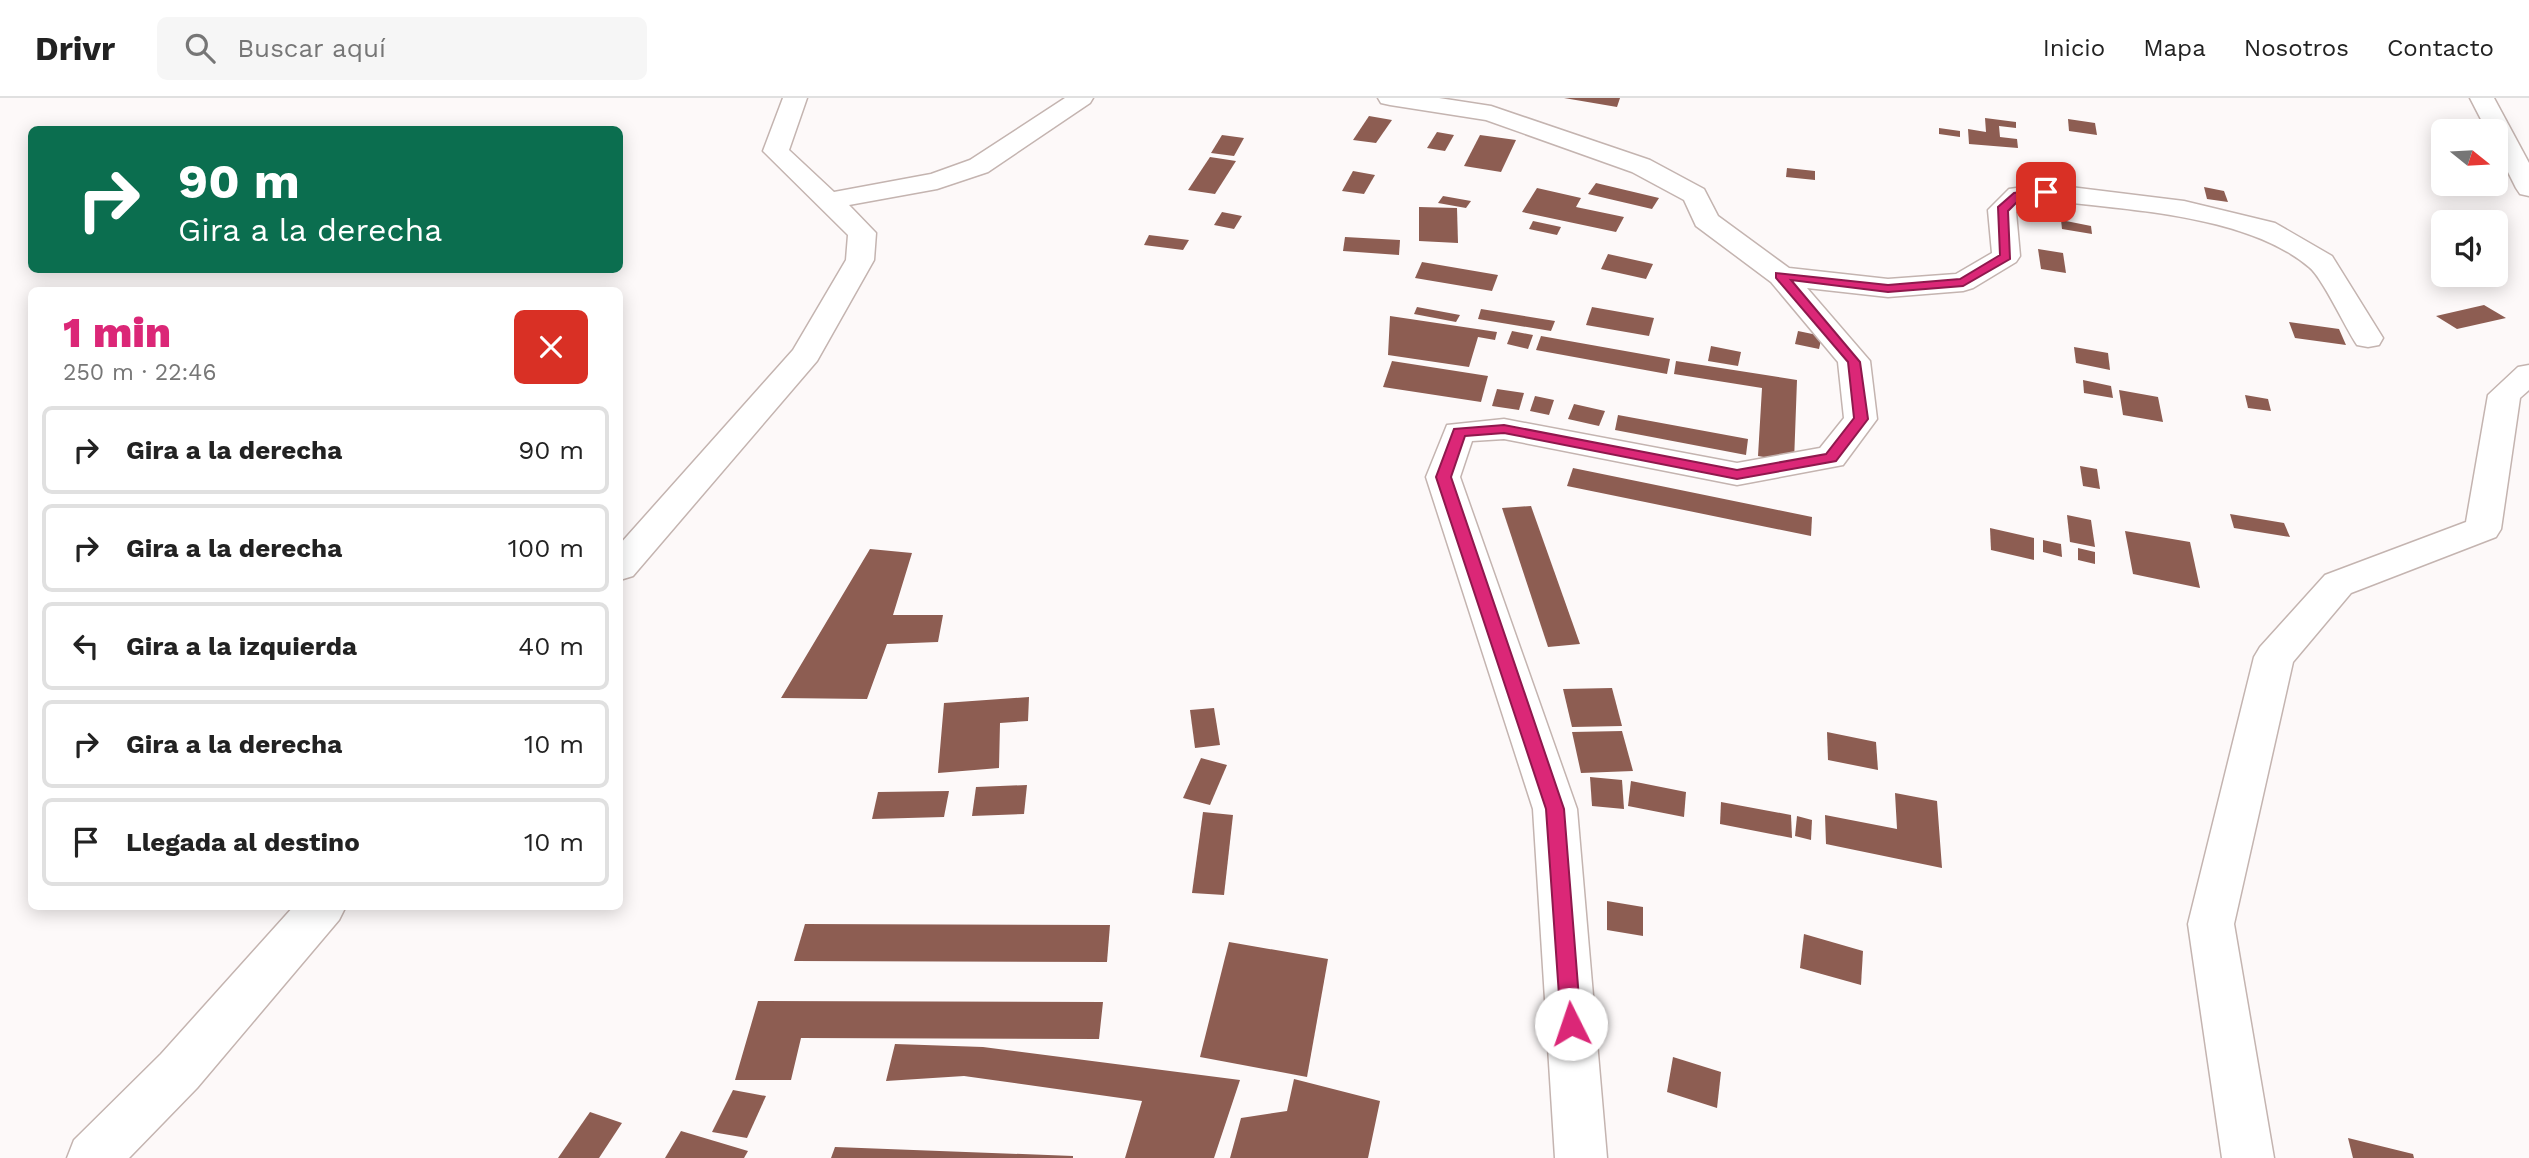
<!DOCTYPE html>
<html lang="es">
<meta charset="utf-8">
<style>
:root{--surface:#fff;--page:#f6f6f6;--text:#222;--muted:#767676;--line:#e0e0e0;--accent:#db2777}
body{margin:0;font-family:"Work Sans",sans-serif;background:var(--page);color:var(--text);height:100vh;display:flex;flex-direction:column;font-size:26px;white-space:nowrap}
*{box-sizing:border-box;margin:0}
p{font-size:23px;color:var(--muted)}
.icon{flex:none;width:38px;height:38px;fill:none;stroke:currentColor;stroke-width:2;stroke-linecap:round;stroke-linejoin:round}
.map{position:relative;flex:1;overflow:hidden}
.panel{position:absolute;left:28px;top:189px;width:595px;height:623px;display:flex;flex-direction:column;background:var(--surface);border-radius:10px;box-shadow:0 4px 18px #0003}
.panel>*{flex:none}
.guide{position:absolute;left:28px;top:28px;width:595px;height:147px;border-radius:10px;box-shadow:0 4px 18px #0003;background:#0b6e4f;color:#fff;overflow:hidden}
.needle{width:46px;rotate:108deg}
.controls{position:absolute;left:2431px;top:21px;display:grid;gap:14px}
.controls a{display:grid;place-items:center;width:77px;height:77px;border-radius:10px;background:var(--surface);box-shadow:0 4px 18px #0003;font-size:35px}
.pin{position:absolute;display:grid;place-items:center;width:60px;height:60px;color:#fff;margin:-30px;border-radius:14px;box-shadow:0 4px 10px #0006}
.me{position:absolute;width:77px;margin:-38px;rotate:356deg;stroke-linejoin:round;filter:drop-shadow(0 0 5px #0008)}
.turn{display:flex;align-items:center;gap:24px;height:147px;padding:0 35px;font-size:32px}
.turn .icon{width:91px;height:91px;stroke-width:2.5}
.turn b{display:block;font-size:49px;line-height:60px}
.round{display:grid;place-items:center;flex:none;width:74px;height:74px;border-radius:10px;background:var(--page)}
.headline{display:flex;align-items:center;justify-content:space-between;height:119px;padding:0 35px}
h1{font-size:42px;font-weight:800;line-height:52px;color:var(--accent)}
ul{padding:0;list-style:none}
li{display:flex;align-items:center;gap:21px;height:88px;margin:0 14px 10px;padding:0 21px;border:4px solid var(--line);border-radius:10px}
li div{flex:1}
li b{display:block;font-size:26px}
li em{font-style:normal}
header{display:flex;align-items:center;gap:42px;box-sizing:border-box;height:98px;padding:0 35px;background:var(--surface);border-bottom:2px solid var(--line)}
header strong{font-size:33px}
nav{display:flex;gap:38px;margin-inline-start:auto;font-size:24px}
.search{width:490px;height:63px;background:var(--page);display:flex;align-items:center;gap:18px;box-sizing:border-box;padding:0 24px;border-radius:10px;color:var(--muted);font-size:26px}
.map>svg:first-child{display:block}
.building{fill:#8d5d52}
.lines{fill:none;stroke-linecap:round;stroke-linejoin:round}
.minor-casing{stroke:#c4b4b0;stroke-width:3}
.minor{fill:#fff;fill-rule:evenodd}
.route{fill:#db2777;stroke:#8e194d;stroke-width:2}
</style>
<header>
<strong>Drivr</strong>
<div class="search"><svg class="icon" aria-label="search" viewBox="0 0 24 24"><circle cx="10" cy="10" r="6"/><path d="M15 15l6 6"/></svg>Buscar aquí</div>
<nav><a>Inicio</a><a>Mapa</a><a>Nosotros</a><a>Contacto</a></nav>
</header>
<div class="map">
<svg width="2529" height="1060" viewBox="0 0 2529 1060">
<rect width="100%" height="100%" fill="#fdf9f9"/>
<g class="building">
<polygon points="1564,0 1620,0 1617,9"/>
<polygon points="1369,18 1392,22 1376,45 1353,42"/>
<polygon points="1985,20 2016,24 2016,30 1999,28 2000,39 2017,41 2018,50 1969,46 1968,31 1986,34"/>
<polygon points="2068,21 2095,25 2097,37 2069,33"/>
<polygon points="1939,30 1960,33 1960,39 1939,36"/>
<polygon points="1437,34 1454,37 1445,53 1427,50"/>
<polygon points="1222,37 1244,40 1234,58 1211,55"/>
<polygon points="1480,37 1516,42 1501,74 1464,68"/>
<polygon points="1210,59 1236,63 1215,96 1188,92"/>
<polygon points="1787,70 1815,73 1815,82 1786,79"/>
<polygon points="2036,70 2058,73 2060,81 2037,78"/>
<polygon points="1353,73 1375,77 1364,96 1342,93"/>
<polygon points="1596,85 1659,100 1652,111 1588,96"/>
<polygon points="2204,89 2224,93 2228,104 2207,101"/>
<polygon points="1537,90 1581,100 1576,109 1624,119 1616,134 1522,114"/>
<polygon points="1443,98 1471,103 1466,110 1438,105"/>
<polygon points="1419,109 1457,110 1458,145 1419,143"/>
<polygon points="1222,114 1242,118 1234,131 1214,127"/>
<polygon points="2061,122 2091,128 2092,136 2062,131"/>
<polygon points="1533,123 1561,129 1557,137 1529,131"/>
<polygon points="1149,137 1189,142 1183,152 1144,147"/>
<polygon points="1345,139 1400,142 1399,157 1343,153"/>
<polygon points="2038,151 2063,155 2066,175 2041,171"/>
<polygon points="1608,156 1653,166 1646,181 1601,171"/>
<polygon points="1422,164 1498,177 1492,193 1415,180"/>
<polygon points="2484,207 2506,220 2457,231 2436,218"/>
<polygon points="1417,209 1460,217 1456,224 1414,216"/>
<polygon points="1592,209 1654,220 1649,238 1586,227"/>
<polygon points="1481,211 1555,223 1551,233 1478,221"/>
<polygon points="1390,218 1497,234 1495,242 1478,239 1469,269 1388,257"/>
<polygon points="2289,224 2339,231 2346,247 2295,240"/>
<polygon points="1512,233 1533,237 1528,251 1507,246"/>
<polygon points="1798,233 1822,238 1819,251 1795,246"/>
<polygon points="1541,238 1670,261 1667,276 1536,252"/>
<polygon points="1711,248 1741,254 1738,268 1708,263"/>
<polygon points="2074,249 2108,255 2110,272 2076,265"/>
<polygon points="1392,263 1488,278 1481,304 1383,289"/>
<polygon points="1676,263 1797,282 1794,364 1758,358 1762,290 1674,276"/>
<polygon points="2083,282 2111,288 2113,300 2084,295"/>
<polygon points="1497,291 1524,295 1519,312 1492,308"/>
<polygon points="2119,292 2158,299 2163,324 2123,317"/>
<polygon points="2245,297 2268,301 2271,313 2248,310"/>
<polygon points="1535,298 1554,302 1549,317 1530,313"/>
<polygon points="1574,306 1605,313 1599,328 1568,321"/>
<polygon points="1618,317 1748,341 1746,357 1615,332"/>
<polygon points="2080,368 2097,371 2100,391 2083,388"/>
<polygon points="1573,370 1812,419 1811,438 1567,388"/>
<polygon points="1531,408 1580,546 1548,549 1502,410"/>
<polygon points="2230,416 2284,425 2290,439 2234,430"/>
<polygon points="2067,417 2091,422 2095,449 2070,444"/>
<polygon points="1990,430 2034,440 2034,462 1991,452"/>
<polygon points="2125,433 2190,444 2200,490 2133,476"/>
<polygon points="2043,442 2061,446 2062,459 2043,454"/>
<polygon points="2078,450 2095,454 2095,466 2078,462"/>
<polygon points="870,451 912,455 893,517 943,517 938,544 887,546 867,601 781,600"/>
<polygon points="1612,590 1622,628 1572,629 1563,591"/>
<polygon points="1029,599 1028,623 1000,625 999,670 938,675 944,605"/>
<polygon points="1214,610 1220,647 1195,650 1190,612"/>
<polygon points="1622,633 1633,673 1581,675 1572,634"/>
<polygon points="1827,634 1876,644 1878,672 1828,662"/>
<polygon points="1201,660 1227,667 1210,707 1183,700"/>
<polygon points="1590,679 1622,682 1624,711 1592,708"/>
<polygon points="1631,683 1686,694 1684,719 1628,708"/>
<polygon points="1027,687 1024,716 972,718 976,689"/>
<polygon points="949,693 944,719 872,721 878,694"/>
<polygon points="1895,695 1937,703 1942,770 1826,746 1825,717 1897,731"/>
<polygon points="1721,704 1791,717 1792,740 1720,726"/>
<polygon points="1203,714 1233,717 1224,797 1192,795"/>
<polygon points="1797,718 1812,722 1811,742 1795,738"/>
<polygon points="1607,803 1643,809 1643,838 1607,832"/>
<polygon points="805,826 1110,827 1107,864 794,863"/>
<polygon points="1804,836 1863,853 1861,887 1800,870"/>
<polygon points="1229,844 1328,861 1307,979 1200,959"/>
<polygon points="758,903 1103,904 1099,941 801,940 791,982 735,982"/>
<polygon points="895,946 983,949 1240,982 1214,1060 1125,1060 1142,1003 964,978 886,983"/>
<polygon points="1673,959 1721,974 1717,1010 1667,994"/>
<polygon points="1294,981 1380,1003 1368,1060 1230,1060 1241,1020 1287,1013"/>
<polygon points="733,992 766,998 747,1040 712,1034"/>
<polygon points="590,1014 622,1025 599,1060 558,1060"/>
<polygon points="681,1033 748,1053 744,1060 665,1060"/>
<polygon points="2348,1040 2413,1056 2414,1060 2353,1060"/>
<polygon points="835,1049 1073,1058 1073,1060 831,1060"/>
</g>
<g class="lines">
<g class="minor-casing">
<g id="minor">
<polygon points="783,0 807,0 789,52 834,94 931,76 970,62 1065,0 1093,0 1090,5 988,74 937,91 849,107 876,135 874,162 817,263 633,478 620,482 620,446 793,252 846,162 848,137 763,53"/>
<path d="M1378,0H1439L1491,8L1650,62L1704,91L1718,118L1789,170L1888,181L1956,176L1992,155L1988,112L2009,91L2046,86L2184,103L2275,125L2332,158L2383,240L2379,247L2368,249L2357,247C2345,229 2322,179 2309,169C2246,116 2126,112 2046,102L2026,104L2016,114L2020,158L2016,164L1973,190L1963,193L1888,199L1807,190L1870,263L1877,321L1843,367L1737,387L1504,341L1472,343L1460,379L1577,711L1607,1060H1555L1533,711L1426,379L1447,327L1504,321L1737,365L1820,350L1844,320L1838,264L1771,184L1696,128L1684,102L1632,74L1486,22L1390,7L1381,5Z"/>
<polygon points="2470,0 2494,0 2529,65 2529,98 2520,96 2516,90 2496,50 2496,33 2487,33"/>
<polygon points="2529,267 2529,292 2520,300 2501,431 2496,439 2351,495 2293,564 2234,826 2274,1060 2222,1060 2188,826 2254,559 2260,549 2325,477 2466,424 2488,297 2518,269"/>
<polygon points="294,808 346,808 339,822 197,990 129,1060 67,1060 74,1042 161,956"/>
</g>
</g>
<use href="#minor" class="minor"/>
</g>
<polygon class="route" points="2046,90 2050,91 2050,96 2021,100 2008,113 2010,161 1963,188 1888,194 1791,182 1860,264 1868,321 1836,363 1737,381 1504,335 1465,338 1451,379 1564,711 1581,926 1578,932 1571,935 1564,932 1561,926 1546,711 1436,379 1454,331 1504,327 1737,372 1826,356 1854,320 1848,264 1776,180 1776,175 1888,187 1960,181 2000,157 1998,109 2014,95"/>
</svg>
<div class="controls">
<a><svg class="needle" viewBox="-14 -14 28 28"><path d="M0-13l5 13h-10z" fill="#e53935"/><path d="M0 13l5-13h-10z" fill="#767676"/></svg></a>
<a><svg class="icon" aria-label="sound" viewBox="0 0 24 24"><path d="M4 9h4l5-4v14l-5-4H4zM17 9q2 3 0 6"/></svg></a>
</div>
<div class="pin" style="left:2046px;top:94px;background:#d93025"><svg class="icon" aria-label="arrive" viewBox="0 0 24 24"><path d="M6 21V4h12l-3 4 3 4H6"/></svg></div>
<svg class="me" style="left:1571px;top:926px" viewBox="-20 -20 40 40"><circle r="19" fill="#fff"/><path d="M0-13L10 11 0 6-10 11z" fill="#db2777"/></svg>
<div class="guide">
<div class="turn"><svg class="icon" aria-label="right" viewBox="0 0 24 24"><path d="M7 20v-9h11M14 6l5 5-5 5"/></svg><div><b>90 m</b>Gira a la derecha</div></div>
</div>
<section class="panel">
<div class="headline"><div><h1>1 min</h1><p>250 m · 22:46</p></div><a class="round" style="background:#d93025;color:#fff"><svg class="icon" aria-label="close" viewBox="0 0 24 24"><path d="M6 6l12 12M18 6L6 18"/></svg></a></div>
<ul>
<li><svg class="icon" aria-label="right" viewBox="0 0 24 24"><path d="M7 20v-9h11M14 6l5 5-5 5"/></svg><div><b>Gira a la derecha</b></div><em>90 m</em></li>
<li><svg class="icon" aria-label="right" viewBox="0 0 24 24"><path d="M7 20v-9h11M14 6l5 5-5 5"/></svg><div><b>Gira a la derecha</b></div><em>100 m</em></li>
<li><svg class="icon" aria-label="left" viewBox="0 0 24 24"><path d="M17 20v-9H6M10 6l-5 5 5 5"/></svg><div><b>Gira a la izquierda</b></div><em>40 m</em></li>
<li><svg class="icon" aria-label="right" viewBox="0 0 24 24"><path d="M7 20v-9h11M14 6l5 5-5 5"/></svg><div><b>Gira a la derecha</b></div><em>10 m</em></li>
<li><svg class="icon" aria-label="arrive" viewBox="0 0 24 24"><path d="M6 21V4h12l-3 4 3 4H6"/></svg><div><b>Llegada al destino</b></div><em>10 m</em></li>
</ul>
</section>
</div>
